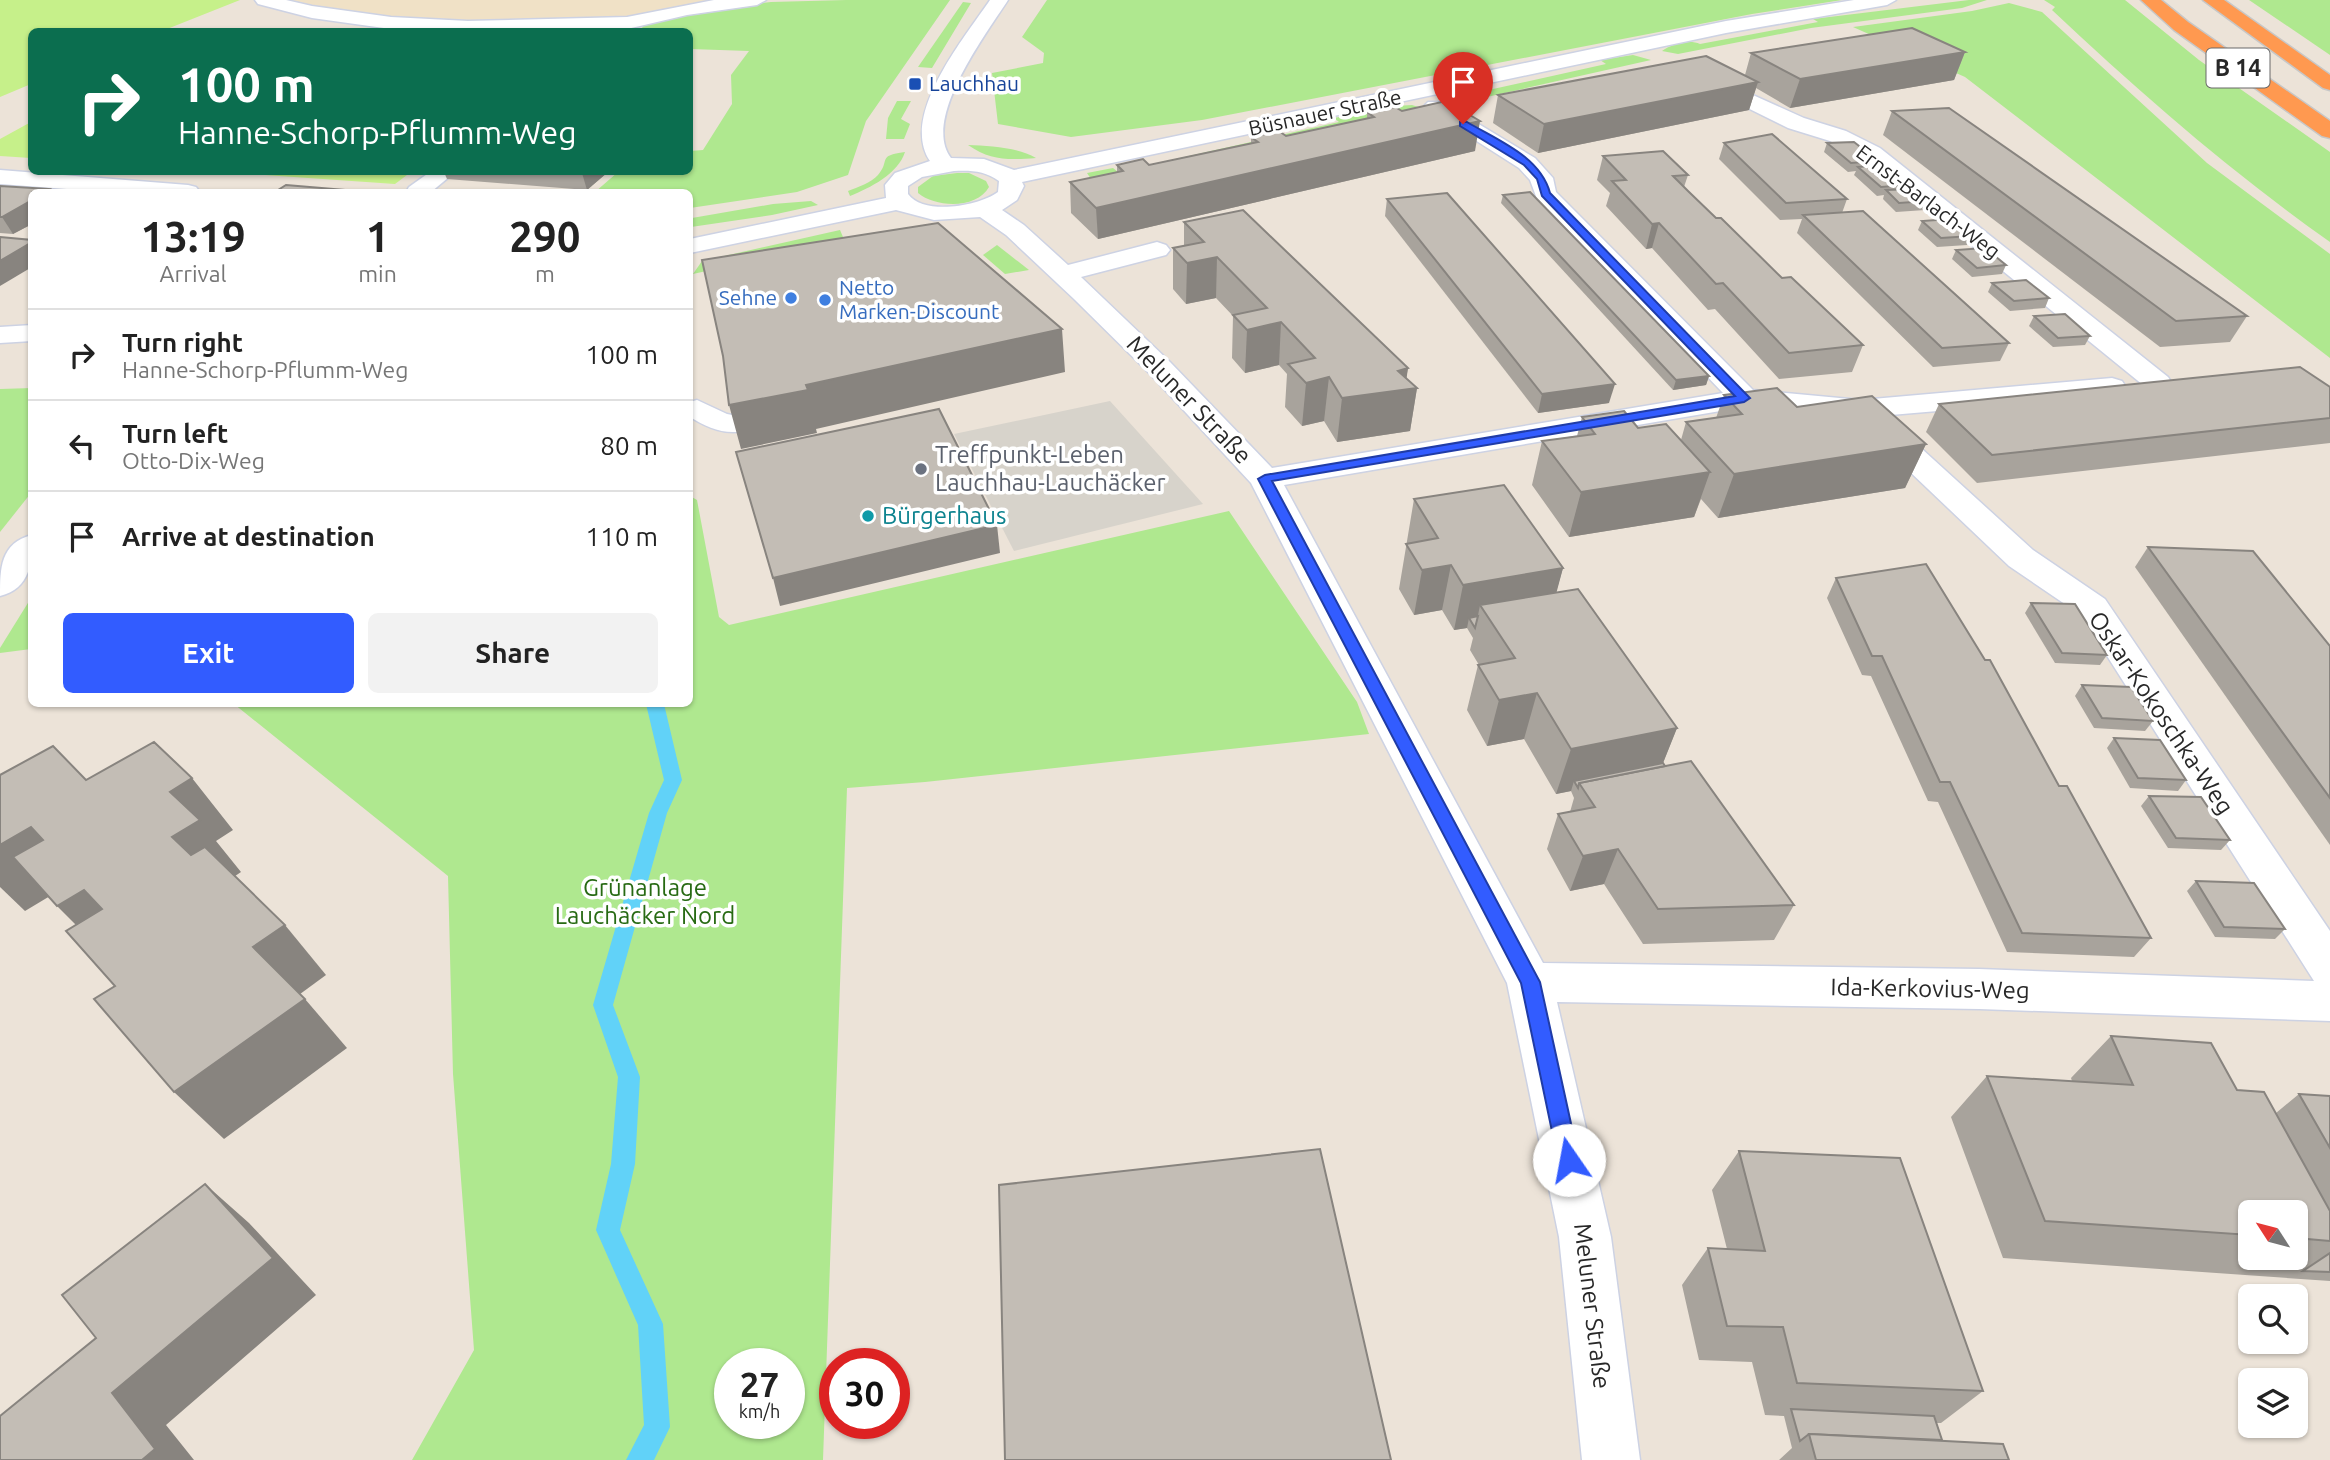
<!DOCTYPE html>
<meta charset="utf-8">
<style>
:root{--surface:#fff;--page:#f2f2f2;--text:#222;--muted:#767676;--line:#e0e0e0;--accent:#325cff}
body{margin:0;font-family:Ubuntu,sans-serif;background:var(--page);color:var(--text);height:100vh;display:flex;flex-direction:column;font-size:26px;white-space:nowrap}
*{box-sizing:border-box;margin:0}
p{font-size:23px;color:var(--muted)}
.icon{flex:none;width:38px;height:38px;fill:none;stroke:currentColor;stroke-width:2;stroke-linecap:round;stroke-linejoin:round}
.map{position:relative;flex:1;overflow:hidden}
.drawer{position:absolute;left:28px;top:189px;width:665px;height:518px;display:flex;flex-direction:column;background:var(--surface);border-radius:10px;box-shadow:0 2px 5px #0004}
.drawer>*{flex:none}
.banner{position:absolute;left:28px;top:28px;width:665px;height:147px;border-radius:10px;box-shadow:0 2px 5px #0004;background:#0b6e4f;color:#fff;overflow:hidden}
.needle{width:46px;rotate:306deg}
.controls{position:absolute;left:2238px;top:1200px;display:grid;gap:14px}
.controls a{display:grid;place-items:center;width:70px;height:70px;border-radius:10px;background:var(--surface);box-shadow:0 2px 5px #0004;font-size:35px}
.speed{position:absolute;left:714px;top:1348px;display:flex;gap:14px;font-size:35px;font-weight:700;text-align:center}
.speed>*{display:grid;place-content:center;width:91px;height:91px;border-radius:50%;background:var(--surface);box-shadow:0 2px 5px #0004;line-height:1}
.speed small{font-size:18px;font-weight:400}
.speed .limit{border:10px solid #d22;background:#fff;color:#111}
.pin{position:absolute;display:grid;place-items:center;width:60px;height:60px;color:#fff;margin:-72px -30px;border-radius:50% 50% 50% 0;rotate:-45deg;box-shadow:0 0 7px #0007}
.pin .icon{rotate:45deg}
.me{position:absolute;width:77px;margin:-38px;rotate:348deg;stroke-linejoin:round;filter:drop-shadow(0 0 5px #0008)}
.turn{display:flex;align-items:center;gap:24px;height:147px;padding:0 35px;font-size:32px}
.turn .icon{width:91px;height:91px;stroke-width:2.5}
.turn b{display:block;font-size:49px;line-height:60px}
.eta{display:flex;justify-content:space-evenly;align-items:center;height:119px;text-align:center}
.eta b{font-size:42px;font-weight:700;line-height:49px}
.cta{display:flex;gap:14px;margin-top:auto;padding:14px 35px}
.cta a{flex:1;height:80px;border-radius:10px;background:var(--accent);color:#fff;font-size:28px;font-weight:700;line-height:80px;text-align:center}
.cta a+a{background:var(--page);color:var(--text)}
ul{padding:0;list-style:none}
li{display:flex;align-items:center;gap:21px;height:91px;padding:0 35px;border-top:2px solid var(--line)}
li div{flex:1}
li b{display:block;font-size:26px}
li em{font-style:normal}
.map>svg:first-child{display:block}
.education{fill:#f0e1c6}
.green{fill:#afe88f;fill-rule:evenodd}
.pitch{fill:#c6f08a}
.plaza{fill:#d7d3cb}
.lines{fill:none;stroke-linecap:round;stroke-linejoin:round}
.stream{fill:#61d2f8;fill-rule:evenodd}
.minor-casing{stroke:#cdd2e3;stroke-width:3}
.highway-casing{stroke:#c7c7c7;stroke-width:3}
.minor{fill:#fff;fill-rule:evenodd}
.highway{fill:#ff9950;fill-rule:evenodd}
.wall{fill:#a8a39c;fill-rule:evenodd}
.shaded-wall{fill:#88847f}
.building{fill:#c3bdb5;stroke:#88847f;stroke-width:2}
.route{fill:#325cff;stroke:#203ca6;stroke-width:2}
.transit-dot{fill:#1a4fb4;stroke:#fff;stroke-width:2.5}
.shop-dot{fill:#3f7fe0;stroke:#fff;stroke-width:2.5}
.worship-dot{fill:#6b7280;stroke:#fff;stroke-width:2.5}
.culture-dot{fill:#0f9aa8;stroke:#fff;stroke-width:2.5}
.labels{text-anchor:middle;stroke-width:7;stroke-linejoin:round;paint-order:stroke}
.far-transit-label{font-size:21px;fill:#164399;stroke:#fff;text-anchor:start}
.far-street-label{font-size:21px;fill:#282828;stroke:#fff}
.far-shop-label{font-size:21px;fill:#366cbe;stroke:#fff;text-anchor:start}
.shield{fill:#fff;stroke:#686868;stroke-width:2}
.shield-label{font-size:23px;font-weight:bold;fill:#282828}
.street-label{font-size:24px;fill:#282828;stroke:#fff}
.worship-label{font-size:24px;fill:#5b616d;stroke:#fff;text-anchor:start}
.culture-label{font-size:24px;fill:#0d838f;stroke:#fff;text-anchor:start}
.park-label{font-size:24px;fill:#276a13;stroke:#fff}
</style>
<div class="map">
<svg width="2330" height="1460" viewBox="0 0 2330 1460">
<rect width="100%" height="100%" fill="#ece3d8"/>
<polygon class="education" points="264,0 757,0 648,17 391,23"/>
<g class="green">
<polygon points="846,0 950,0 866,121 848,175 797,192 690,208 690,192 595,192 618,172 690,172 690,151 703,150 732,104 731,75 749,51 690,49 690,32 640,31 644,25 692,11 771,2"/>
<polygon points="1047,0 1842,0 1752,14 1202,120 1071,137 998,124 992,73 1043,63 1044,53 1022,37"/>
<path d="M1969,0H1987L1962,8L1811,28L1678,54L1662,51C1671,44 1689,39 1700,44L1818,22L1813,19Z"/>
<path d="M2044,0H2125L2199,60L2330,152V242C2231,172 2140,93 2052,10L2055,7Z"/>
<polygon points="2249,0 2330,0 2330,55"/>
<polygon points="963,2 971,3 932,68 918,67"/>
<polygon points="2009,3 2042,12 2207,163 2330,254 2330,358 1965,77 1853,27 1972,11"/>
<path d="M1633,55L1651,60L1460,103H1451L1445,98C1456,91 1481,83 1493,89L1606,64L1600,60Z"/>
<polygon points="897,101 911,101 901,119 910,124 904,139 886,139 888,118"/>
<polygon points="1412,105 1425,109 1093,182 1087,173 1113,168 1118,172 1339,122 1334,118 1395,106"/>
<path d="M968,145C990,146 1017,147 1036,158C1009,160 991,161 968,145Z"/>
<path d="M905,152C898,174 870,188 850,196L848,191C858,187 871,183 878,175C891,160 876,156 905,152Z"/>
<path d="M957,173H969L986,181L989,187C977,209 936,208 918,193V187L933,176Z"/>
<polygon points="811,201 818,205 772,215 691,227 692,218 773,204"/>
<polygon points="840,230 843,237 836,242 693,274 702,261"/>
<polygon points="997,245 1029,270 1005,274 983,255"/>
<polygon points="32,388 31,493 0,532 0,389"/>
<path d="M690,496L697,500L719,617L729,625L1229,511L1357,702L1369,734L925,782L847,788L823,1460H412L474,1350L453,1074L448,876L234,704H690ZM730,1363H789V1423H730Z"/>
<polygon points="31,598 31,649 0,653 0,648"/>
</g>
<g class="pitch">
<polygon points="0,0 240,0 162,31 32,32 31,84 0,97"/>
<polygon points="31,122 31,158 0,156 0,139"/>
<polygon points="222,172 411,172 395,184"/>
</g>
<polygon class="plaza" points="1110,401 1203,504 1014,551 954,434"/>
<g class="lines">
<polygon class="stream" points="646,704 664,704 682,780 667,813 613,1005 640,1077 635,1164 620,1230 663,1324 670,1427 654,1460 626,1460 644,1425 638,1325 596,1230 611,1164 618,1077 593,1005 649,813 664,780"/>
<g class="minor-casing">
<g id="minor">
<polygon points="255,0 286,0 312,6 391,17 468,21 627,17 714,0 766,0 757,5 687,15 627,29 446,32 391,29 312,18 258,4"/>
<path d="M990,0H1008C987,33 921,119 951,158L984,159L1014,170L1726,21L1854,0H1896L1887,5L1726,33L1022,182L1024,186L1017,200L1002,210L1024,225L1068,265L1157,242L1166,245L1170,250L1166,255L1081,277L1170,362L1272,468L1723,393L1537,199L1530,180L1519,168L1428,110L1424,106L1428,102H1442L1535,158L1553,178L1556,192L1753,390L1861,400L2112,378L2122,381L2126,387L2122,393L2112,396L1879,416L1889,419L2033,550L2105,599L2330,931V1021L1979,1009L1557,1002L1611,1237L1640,1460H1582L1559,1237L1507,983L1251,483L1150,374L1074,299L1006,235L980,217L934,220L896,210L690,253V239L886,198L885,185L895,173L930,161C899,116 965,37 990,0ZM954,171C971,170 985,171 999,181L998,192C979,206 924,216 908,194V186L922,177ZM1744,407L1861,418L1876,417L1867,419L1863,425L1867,431L2009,566L2081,615L2314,981L1979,969L1543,963L1284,485Z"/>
<polygon points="1704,73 1804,118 1846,131 1880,148 2168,377 2172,383 2168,389 2158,392 2148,389 1864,158 1830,141 1788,128 1697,83 1694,79 1697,75"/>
<polygon points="0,170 188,185 196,187 200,192 107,192 0,184"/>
<polygon points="430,172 455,172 431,192 406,192 409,187"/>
<polygon points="32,325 32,341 0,343 0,327"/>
<path d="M697,400L727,414L748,418L752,424L748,430C726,436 708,428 690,417V402Z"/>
<path d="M32,535C32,562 31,588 0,596C0,569 0,543 32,535Z"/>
</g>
</g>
<g class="highway-casing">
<g id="highway">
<polygon points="2141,0 2161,0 2188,22 2330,121 2330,138 2322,136 2174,30"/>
<polygon points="2203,0 2224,0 2330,75 2330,90 2323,88"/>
</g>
</g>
<use href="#minor" class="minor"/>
<use href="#highway" class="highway"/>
</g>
<g class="wall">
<polygon points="1965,52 1954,80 1790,108 1756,88 1749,110 1538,153 1493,123 1498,95 1745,75 1751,53"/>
<polygon points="1892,111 2247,316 2230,342 2160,347 1883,135"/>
<polygon points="1367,112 1475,151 1098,239 1071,213 1070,182 1117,172 1117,165 1149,165 1251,143 1251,137 1286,136 1367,118"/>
<polygon points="1724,143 1847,199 1842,213 2009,343 2000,361 1933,367 1797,233 1802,219 1780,220 1719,159"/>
<polygon points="1827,143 1878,161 1876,165 1907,185 1905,189 1928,201 1925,210 1896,212 1883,199 1884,195 1877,196 1854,175 1856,171 1848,172 1824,152"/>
<polygon points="1603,156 1688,175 1684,187 1716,218 1782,278 1863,345 1852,372 1779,379 1715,309 1708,310 1652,248 1646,249 1606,206 1610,193 1597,180"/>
<polygon points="444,172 608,172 587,190 447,179"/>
<polygon points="0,186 32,192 32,224 13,234 0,233"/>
<polygon points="1503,195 1709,376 1706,385 1673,390 1501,203"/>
<polygon points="1387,199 1609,403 1538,413 1385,216"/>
<polygon points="1922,221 1972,236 1967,245 1937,247 1918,230"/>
<polygon points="1184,222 1408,368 1406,378 1417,388 1410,431 1337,442 1324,421 1302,426 1285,407 1287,374 1279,365 1245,373 1232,358 1233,316 1216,298 1186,304 1173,289 1173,248 1184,246"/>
<polygon points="1956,250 2006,265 2002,274 1972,277 1952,259"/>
<polygon points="1992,283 2049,298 2045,308 2010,311 1988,292"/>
<polygon points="2034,316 2090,336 2085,345 2053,347 2029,326"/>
<polygon points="2330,387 2330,443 1977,483 1926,432 1939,404"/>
<polygon points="1724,395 1797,407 1926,444 1905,488 1718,518 1701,499 1694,517 1569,537 1532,485 1542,441 1577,436 1582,417 1638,428 1681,440 1686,422 1716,418"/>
<polygon points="1414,499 1563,568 1556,592 1677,728 1663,763 1794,905 1774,940 1643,944 1604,884 1570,891 1547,849 1558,814 1570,812 1574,798 1571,791 1556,794 1524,739 1487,746 1467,710 1478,665 1479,665 1470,650 1473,638 1467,628 1454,630 1442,610 1414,615 1399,589"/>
<polygon points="2148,547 2330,646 2330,845 2135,567"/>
<polygon points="1836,578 2059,786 2151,938 2134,957 2007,952 1938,802 1928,801 1871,676 1862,675 1827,598"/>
<polygon points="2031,603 2107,655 2100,665 2055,663 2025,613"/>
<polygon points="2082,685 2153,721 2145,731 2094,728 2075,696"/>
<polygon points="2114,738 2186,780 2178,791 2130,788 2107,748"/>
<polygon points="2149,796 2230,840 2221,850 2168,848 2141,806"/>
<polygon points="2196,881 2285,929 2275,939 2215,937 2187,891"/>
<path d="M2111,1036L2237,1090L2276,1113L2299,1094L2330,1096V1281L2003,1258L1951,1117L1987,1076L2072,1081L2071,1078ZM2250,1213H2296V1258H2250Z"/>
<polygon points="1739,1151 1983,1391 1941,1423 1936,1423 1942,1440 2009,1460 1779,1460 1792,1448 1784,1416 1765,1415 1752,1362 1699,1360 1682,1285 1708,1248 1727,1249 1712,1190"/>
</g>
<g class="shaded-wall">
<polygon points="1965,52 1954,80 1790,108 1800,79"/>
<polygon points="1758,82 1749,110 1538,153 1544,124"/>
<polygon points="1480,121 1475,151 1098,239 1096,208"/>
<polygon points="584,172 608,172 587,190 582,173"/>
<polygon points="32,200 32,224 13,234 2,217"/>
<polygon points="1659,223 1652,248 1646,249 1652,224"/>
<polygon points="32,242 32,267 0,286 0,261"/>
<polygon points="1217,257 1216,298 1186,304 1187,263"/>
<polygon points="1281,322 1279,365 1245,373 1247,330"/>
<polygon points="1062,329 1065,372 816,429 817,433 741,449 729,405 806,385"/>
<polygon points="1408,368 1405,389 1417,388 1410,431 1337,442 1342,398 1398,371"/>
<polygon points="1709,376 1706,385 1673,390 1676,380"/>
<polygon points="1329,377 1324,421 1302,426 1306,383"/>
<polygon points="1615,384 1609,403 1538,413 1542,394"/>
<polygon points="1926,444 1905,488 1718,518 1734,474"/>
<polygon points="1710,472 1694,517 1569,537 1581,492"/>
<polygon points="997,525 1000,553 780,606 773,578"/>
<polygon points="1451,565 1442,610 1414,615 1422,570"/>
<polygon points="1563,568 1551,613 1480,605 1476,626 1469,618 1467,628 1454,630 1463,585"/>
<polygon points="1537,693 1524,739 1487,746 1499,700"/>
<polygon points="1677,728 1659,773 1579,783 1574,781 1571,791 1556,794 1571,749"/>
<polygon points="192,778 233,830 216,841 241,872 216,889 172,837 170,792"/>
<polygon points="31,827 80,878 25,911 0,887 0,845"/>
<polygon points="1618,849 1604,884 1570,891 1583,856"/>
<polygon points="84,890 133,941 108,957 57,906"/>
<polygon points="285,925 326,975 296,997 253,947"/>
<polygon points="305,999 347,1048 224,1139 174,1092"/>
<polygon points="205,1184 249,1223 316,1295 166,1425 194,1460 142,1460 112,1393"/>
</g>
<g class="building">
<polygon points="1912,28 1965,52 1800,79 1751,53"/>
<polygon points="1706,56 1758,82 1544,124 1498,95"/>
<polygon points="1446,101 1480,121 1096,208 1070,182 1123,171 1117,165 1143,159 1149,165 1258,142 1251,137 1279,131 1286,136 1374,117 1367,112 1395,107 1402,111"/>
<polygon points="1949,108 2247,316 2176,321 1892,111"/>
<polygon points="1772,134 1847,199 1786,203 1724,143"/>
<polygon points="1854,142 1878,161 1851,163 1827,143"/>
<polygon points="1663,151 1688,175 1673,176 1688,191 1716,218 1721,218 1782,278 1791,277 1863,345 1789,353 1723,283 1716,284 1659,223 1652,224 1642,213 1612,181 1626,180 1603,156"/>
<polygon points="1883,165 1907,185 1881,187 1858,167"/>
<polygon points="560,172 584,172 582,173"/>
<polygon points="286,185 369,192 275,192"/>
<polygon points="0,186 49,189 44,192 32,192 32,200 2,217 0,217"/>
<polygon points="1914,189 1928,201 1899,203 1886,190"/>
<polygon points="1530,192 1709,376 1676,380 1503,195"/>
<polygon points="1447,193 1615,384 1542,394 1387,199"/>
<polygon points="1243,210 1408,368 1398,371 1417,388 1342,398 1329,377 1306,383 1288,364 1315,358 1281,322 1247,330 1233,315 1267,308 1217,257 1187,263 1173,248 1204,242 1184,222"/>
<polygon points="1863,211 2009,343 1942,348 1803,215"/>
<polygon points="1951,219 1972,236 1941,238 1922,221"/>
<polygon points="938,223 1062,329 806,385 808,390 729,405 723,356 702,260"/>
<polygon points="0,237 32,240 32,242 0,261"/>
<polygon points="1985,248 2006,265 1977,268 1956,250"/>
<polygon points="2026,280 2049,298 2014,301 1992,283"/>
<polygon points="2065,314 2090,336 2058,338 2034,316"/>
<polygon points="2300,367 2330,387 2330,418 1992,455 1939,404"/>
<polygon points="1777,388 1797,407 1872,396 1926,444 1734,474 1686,422 1742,414 1724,395"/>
<polygon points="939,409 997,525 773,578 736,452"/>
<polygon points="1624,411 1638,428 1666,424 1710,472 1581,492 1542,441 1595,434 1582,417"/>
<polygon points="1504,485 1563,568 1463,585 1451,565 1422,570 1406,544 1438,538 1414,499"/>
<polygon points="2148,547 2253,551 2330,646 2330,798"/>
<polygon points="1926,564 1985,660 1990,660 2059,786 2067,786 2151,938 2022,933 1950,782 1940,782 1882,656 1872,656 1836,578"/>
<polygon points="1578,589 1677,728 1571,749 1537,693 1499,700 1478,665 1515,658 1480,605"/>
<polygon points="2031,603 2075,604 2107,655 2062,653"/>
<polygon points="1478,616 1475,628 1469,618"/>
<polygon points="2082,685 2131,687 2153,721 2102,718"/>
<polygon points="2114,738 2160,740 2186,780 2138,778"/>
<polygon points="154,742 192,778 170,792 200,820 172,837 191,855 205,847 285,925 253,947 305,999 174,1092 94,999 115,986 66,931 102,909 84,890 57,906 13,857 43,840 31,827 0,845 0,775 53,746 86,780"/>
<polygon points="1691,761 1794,905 1658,909 1618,849 1583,856 1558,814 1595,807 1579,783"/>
<polygon points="1663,763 1665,766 1579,783 1578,788 1574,781"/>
<polygon points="2149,796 2201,797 2230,840 2176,838"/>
<polygon points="2196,881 2254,883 2285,929 2224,927"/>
<polygon points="2111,1036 2211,1043 2237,1090 2264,1092 2330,1211 2330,1241 2296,1238 2296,1213 2250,1213 2250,1235 2045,1221 1987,1076 2133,1085"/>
<polygon points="2299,1094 2330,1096 2330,1148"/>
<polygon points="1320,1149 1391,1460 1005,1460 999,1185"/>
<polygon points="1739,1151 1900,1158 1983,1391 1797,1383 1783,1327 1727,1326 1708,1248 1765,1251"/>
<polygon points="205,1184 273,1258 112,1393 155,1449 142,1460 0,1460 0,1416 96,1338 62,1295"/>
<polygon points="2330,1253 2330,1272 2303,1271"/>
<polygon points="1791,1409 1934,1416 1942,1440 1809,1434 1800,1441"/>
<polygon points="1809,1434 2003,1444 2009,1460 1816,1460"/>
</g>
<path class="route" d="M1460,122H1467C1497,140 1540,156 1550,193L1750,398L1744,402L1272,481L1540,982L1579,1160L1576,1167L1569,1170L1561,1167L1558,1160L1521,983L1258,479L1265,475L1735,396L1542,196L1537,179L1524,165L1460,126Z"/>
<rect class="transit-dot" x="908" y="77" width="14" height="14" rx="3.5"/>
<g class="shop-dot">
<circle cx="791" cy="298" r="7"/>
<circle cx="825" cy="300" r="7"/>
</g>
<circle class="worship-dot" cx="921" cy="469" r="7"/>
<circle class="culture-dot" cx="868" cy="516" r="7"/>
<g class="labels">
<g class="far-transit-label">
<text x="929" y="91">Lauchhau</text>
</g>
<g class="far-street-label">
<text transform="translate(1325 113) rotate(-12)" y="7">Büsnauer Straße</text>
<text transform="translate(1928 202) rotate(37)" y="7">Ernst-Barlach-Weg</text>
</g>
<g class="far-shop-label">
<text x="839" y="295">Netto<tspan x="839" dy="24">Marken-Discount</tspan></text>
<text x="777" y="305" text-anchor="end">Sehne</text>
</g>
<rect class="shield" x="2206.5" y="48.5" width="63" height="39" rx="5"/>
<g class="shield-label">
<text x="2238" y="76">B 14</text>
</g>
<g class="street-label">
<text transform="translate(1189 400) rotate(46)" y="8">Meluner Straße</text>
<text transform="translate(2161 713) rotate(56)" y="8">Oskar-Kokoschka-Weg</text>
<text transform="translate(1930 989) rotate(1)" y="8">Ida-Kerkovius-Weg</text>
<text transform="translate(1592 1306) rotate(83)" y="8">Meluner Straße</text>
</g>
<g class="worship-label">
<text x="935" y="463">Treffpunkt-Leben<tspan x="935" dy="28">Lauchhau-Lauchäcker</tspan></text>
</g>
<g class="culture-label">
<text x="882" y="524">Bürgerhaus</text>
</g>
<g class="park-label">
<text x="645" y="896">Grünanlage<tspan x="645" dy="28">Lauchäcker Nord</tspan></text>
</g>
</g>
</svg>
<div class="controls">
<a><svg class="needle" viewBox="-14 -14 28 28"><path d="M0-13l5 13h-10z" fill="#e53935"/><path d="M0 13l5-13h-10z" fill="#767676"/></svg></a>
<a><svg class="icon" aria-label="search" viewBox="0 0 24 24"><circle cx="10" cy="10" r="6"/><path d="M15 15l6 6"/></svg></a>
<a><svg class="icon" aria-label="layers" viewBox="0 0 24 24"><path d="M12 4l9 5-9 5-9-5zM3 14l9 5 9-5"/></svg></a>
</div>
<div class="speed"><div>27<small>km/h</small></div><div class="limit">30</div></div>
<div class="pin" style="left:1463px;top:124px;background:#d93025"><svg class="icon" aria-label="arrive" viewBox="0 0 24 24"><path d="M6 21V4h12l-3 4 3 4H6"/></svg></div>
<svg class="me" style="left:1569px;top:1160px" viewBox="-20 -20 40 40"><circle r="19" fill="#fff"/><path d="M0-13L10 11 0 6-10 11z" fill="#325cff"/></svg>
<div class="banner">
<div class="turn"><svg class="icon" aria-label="right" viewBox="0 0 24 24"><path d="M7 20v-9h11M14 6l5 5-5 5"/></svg><div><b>100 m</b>Hanne-Schorp-Pflumm-Weg</div></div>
</div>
<section class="drawer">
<div class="eta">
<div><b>13:19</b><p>Arrival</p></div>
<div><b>1</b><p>min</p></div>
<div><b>290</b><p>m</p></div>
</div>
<ul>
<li><svg class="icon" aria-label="right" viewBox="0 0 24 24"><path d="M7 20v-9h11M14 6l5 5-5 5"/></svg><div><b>Turn right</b><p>Hanne-Schorp-Pflumm-Weg</p></div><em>100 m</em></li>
<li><svg class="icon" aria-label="left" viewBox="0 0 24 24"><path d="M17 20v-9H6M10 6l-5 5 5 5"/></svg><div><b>Turn left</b><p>Otto-Dix-Weg</p></div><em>80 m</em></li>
<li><svg class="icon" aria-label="arrive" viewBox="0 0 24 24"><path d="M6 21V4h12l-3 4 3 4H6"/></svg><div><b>Arrive at destination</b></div><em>110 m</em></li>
</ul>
<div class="cta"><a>Exit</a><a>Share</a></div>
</section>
</div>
